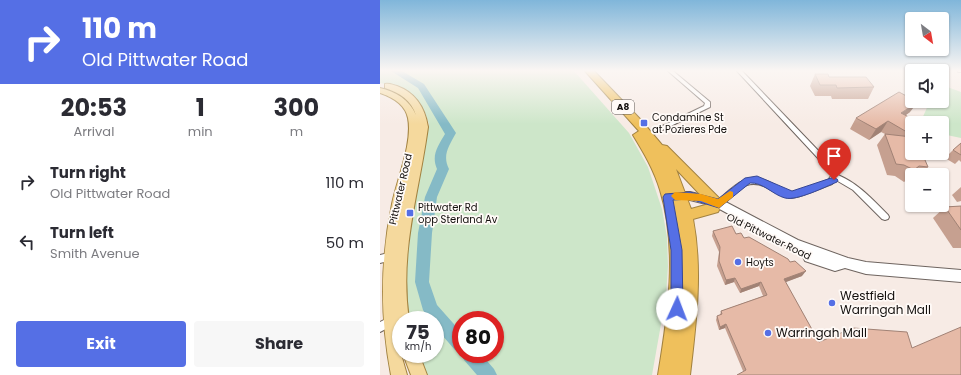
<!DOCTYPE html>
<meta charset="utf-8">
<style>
:root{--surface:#fff;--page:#f7f7f7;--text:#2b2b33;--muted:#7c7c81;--accent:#556fe5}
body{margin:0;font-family:Poppins,sans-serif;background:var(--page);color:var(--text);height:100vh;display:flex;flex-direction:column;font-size:15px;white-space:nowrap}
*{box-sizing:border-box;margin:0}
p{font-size:13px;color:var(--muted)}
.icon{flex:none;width:22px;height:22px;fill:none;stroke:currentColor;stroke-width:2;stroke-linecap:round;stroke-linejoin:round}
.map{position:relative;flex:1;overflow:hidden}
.details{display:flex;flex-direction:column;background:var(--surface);width:380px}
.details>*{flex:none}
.guide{background:#556fe5;color:#fff;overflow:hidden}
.needle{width:26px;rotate:149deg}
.controls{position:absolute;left:525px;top:12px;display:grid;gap:8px}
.controls a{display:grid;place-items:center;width:44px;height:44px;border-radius:4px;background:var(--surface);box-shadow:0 1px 3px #0004;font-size:20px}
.speed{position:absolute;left:12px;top:311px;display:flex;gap:8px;font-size:20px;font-weight:700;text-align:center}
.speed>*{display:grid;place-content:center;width:52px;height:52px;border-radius:50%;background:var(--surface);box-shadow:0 1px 3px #0004;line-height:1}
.speed small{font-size:10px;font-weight:400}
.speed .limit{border:6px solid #d22;background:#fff;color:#111}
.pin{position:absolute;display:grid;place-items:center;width:34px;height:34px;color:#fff;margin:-41px -17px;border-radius:50% 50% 50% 0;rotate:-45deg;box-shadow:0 0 4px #0007}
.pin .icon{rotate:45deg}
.me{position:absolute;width:44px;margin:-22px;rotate:2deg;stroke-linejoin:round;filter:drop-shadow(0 0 3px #0008)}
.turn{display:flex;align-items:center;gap:14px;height:84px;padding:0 16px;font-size:18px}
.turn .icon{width:52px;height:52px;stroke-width:2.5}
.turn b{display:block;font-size:28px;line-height:34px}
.eta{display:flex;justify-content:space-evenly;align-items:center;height:68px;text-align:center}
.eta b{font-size:24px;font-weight:700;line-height:28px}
.button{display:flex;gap:8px;margin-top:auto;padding:8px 16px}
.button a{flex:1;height:46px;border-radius:4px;background:var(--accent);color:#fff;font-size:16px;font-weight:700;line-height:46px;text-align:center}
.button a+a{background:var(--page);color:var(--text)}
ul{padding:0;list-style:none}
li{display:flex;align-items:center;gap:12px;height:60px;padding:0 16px}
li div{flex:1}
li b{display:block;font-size:15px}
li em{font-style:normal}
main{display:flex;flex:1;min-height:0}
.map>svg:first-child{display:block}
.green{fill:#cde6c9;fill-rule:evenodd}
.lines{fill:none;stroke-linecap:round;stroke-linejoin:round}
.river{fill:#85bac6;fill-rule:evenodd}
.street-casing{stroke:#6e645f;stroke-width:2}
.secondary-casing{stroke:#6e645f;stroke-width:2}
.primary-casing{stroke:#a28240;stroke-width:2}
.highway-casing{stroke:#a28240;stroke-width:2}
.street{fill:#fff;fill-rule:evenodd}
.secondary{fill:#fff;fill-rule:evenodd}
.primary{fill:#f5d99d;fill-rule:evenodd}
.highway{fill:#efc05c;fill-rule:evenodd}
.wall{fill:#c6a090}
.shaded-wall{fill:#a18275}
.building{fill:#e6baa7;stroke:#a18275}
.route{fill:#556fe5;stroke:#374895}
.slow{fill:#f59e0b}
.poi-dot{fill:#556fe5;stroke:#fffaf7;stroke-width:1.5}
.labels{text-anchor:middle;stroke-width:3.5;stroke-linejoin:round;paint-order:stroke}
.shield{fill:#fffaf7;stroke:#5a5653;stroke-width:1}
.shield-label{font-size:9px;font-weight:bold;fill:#130f0d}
.poi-label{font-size:10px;fill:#130f0d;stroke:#fffaf7;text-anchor:start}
.street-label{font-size:10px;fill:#130f0d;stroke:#fffaf7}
.near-poi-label{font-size:12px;fill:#130f0d;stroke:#fffaf7;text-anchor:start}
</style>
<main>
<section class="details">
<div class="guide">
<div class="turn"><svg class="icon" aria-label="right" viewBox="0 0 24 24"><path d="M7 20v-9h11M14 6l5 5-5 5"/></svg><div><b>110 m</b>Old Pittwater Road</div></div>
</div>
<div class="eta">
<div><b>20:53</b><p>Arrival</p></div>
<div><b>1</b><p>min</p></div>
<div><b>300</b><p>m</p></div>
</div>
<ul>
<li><svg class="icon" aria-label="right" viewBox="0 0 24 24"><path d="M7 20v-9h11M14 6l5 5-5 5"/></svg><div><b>Turn right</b><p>Old Pittwater Road</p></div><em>110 m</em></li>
<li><svg class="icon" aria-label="left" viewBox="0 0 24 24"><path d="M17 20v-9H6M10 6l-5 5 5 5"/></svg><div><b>Turn left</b><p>Smith Avenue</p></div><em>50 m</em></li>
</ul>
<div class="button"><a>Exit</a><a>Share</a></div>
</section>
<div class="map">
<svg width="581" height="375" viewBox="0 0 581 375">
<rect width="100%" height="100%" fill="#f7ebe5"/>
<g class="green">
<path d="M0,71H194L249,133L268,167L282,209L287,237L288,266L286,296L272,375H47L38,354H55V320H29L23,292V256L49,124C40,95 28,88 0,83ZM81,320H115V354H81Z"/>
<polygon points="562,85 581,92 581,138 562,134 562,123 545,123 541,121 550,101 562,101"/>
</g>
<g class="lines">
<g class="river">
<path d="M11,71H22L44,84L76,133C69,146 62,155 69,169L57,197L52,233L49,282L57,305L81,332V352L75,350L55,327V320H49L43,310L35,282L38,233L45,197L57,169C51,155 58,146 65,134L38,88Z"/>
<polygon points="82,354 101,354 114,369 117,375 97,375 84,360"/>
</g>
<g class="street-casing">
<g id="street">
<polygon points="288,71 293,71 330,102 330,107 270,136 266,136 265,135 266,134 324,106 325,103"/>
<path d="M357,71H362L452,165L456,170L458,175C479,184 492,199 508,215L509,217L508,219L505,220L502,219L473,190L456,180L452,184C444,187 419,198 411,198C405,198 396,193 391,190C368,175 358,190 342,206H336L335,204L336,202C354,186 368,169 393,184C398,187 405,193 412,192C421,191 439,183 448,180L451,176V173L448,169Z"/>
<rect x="578" y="71" width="3" height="1"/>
<polygon points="13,252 16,253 17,256 16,259 0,263 0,255"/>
<polygon points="12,316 15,318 17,321 15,324 0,332 0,322"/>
</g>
</g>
<g class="secondary-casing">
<polygon id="secondary" points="293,192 310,192 340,199 418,240 468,258 486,262 581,270 581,282 486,274 465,268 455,271 425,261 423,257 426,253 411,248 334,206 310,200 289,199 288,196 289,193"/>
</g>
<g class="primary-casing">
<g id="primary">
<path d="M5,84C9,83 13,85 17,86C36,93 45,108 48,127C39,194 19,251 29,320H21V327L17,325L21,354L27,375H11C0,317 0,262 12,204C17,179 33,143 28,118C25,104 12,97 0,93V88C15,91 30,100 36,115C31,100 20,93 5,88Z"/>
<polygon points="23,354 39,354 47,375 31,375"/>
</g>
</g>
<g class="highway-casing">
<path id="highway" d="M205,71H214L260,119L282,145L287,146L343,202L338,212L313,219C323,271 316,324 310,375H278C288,315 298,249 280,190C274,170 264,153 253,135L259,131ZM296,169L329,204L311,209Z"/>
</g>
<use href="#street" class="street"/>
<use href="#secondary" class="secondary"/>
<use href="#primary" class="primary"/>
<use href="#highway" class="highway"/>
</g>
<g class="wall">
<polygon points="435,74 449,77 494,87 488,99 452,99 451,96 435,96 430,86"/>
<polygon points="530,112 526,115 532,123 532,153 548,167 541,175 532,175 532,178 529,177 524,182 515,176 507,175 497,145 505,134 501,132 489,140 470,129 476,118"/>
<polygon points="581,143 581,162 579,160 575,164 565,158 573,150"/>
<polygon points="581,187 581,201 577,202 572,195"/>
<polygon points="581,206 581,248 573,248 553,218 565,207"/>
<polygon points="333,231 356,234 410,262 422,276 405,282 439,342 532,348 581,375 363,371 345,328 339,330 336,320 337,316 340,315 341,311 383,296 379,286 360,293 354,282 345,285 337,266 339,252 332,236"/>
</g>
<g class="shaded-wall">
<polygon points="538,102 530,112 514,123 521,113"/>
<polygon points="508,121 501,132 489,140 496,129"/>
<polygon points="539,166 529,177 524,182 534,170"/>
<polygon points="426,271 422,276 401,284 404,279"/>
<polygon points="355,278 354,282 345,285 346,280"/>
<polygon points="381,282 379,286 360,293 361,289"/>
<polygon points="346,324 345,328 339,330 340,327"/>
</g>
<g class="building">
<polygon points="435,74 448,74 449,77 486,77 494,87 457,88 456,85 440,85"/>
<polygon points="519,92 532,99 532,101 538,102 521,113 540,123 532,123 532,135 508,121 496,129 476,118"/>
<polygon points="505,134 532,137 532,153 542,153 548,167 539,166 534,170 524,165 516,164"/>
<polygon points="581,143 581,155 573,150"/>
<polygon points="581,206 581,230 565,207"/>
<polygon points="352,226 356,234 361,233 364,238 369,237 408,259 410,262 415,261 426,271 404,279 439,342 473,328 527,332 532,348 581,327 581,375 357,375 366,370 346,324 340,327 337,316 342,314 341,311 387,295 381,282 361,289 355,278 346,280 339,261 340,247 333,231"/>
</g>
<linearGradient id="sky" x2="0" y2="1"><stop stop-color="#80b6da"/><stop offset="0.57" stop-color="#fbf6f3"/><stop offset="1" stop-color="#fbf6f3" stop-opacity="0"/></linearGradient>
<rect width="581" height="124" fill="url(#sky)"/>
<path class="route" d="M377,176L412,191L454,177L458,180L457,182C445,187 417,201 405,198C393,195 383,182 370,183L339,208L310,199L293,200L302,250L303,309L301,313L297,315L293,313L291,309V250L283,197L285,194L310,192L338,199L365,178Z"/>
<polygon class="slow" points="350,191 353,192 353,197 339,208 321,201 295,200 291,196 295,192 321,194 338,199"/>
<g class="poi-dot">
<rect x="260" y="119" width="8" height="8" rx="2"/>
<rect x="26" y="209" width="8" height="8" rx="2"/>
<circle cx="358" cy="262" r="4"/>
<circle cx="452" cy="303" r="4"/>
<circle cx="388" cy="333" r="4"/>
</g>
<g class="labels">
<rect class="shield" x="232" y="100" width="22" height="14" rx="3"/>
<g class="shield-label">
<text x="243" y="110">A8</text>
</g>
<g class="poi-label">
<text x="272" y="121">Condamine St<tspan x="272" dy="12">at Pozieres Pde</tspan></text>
<text x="38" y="211">Pittwater Rd<tspan x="38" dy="12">opp Sterland Av</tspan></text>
<text x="366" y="266">Hoyts</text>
</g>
<g class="street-label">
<text transform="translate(20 189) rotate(-77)" y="4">Pittwater Road</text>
<text transform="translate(389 236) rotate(26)" y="4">Old Pittwater Road</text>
</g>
<g class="near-poi-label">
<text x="460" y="300">Westfield<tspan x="460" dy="14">Warringah Mall</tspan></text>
<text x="396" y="337">Warringah Mall</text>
</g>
</g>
</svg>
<div class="controls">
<a><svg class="needle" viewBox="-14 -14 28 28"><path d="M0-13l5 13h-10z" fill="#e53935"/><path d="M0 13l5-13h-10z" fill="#7c7c81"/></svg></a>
<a><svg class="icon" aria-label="sound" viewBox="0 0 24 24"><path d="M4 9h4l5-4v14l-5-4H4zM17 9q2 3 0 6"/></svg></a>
<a>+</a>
<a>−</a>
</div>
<div class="speed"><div>75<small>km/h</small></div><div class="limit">80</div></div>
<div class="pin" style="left:454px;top:180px;background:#d93025"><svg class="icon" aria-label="arrive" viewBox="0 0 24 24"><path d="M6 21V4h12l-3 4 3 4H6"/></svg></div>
<svg class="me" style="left:297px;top:309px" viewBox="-20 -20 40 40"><circle r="19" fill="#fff"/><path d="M0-13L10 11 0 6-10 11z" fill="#556fe5"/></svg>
</div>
</main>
